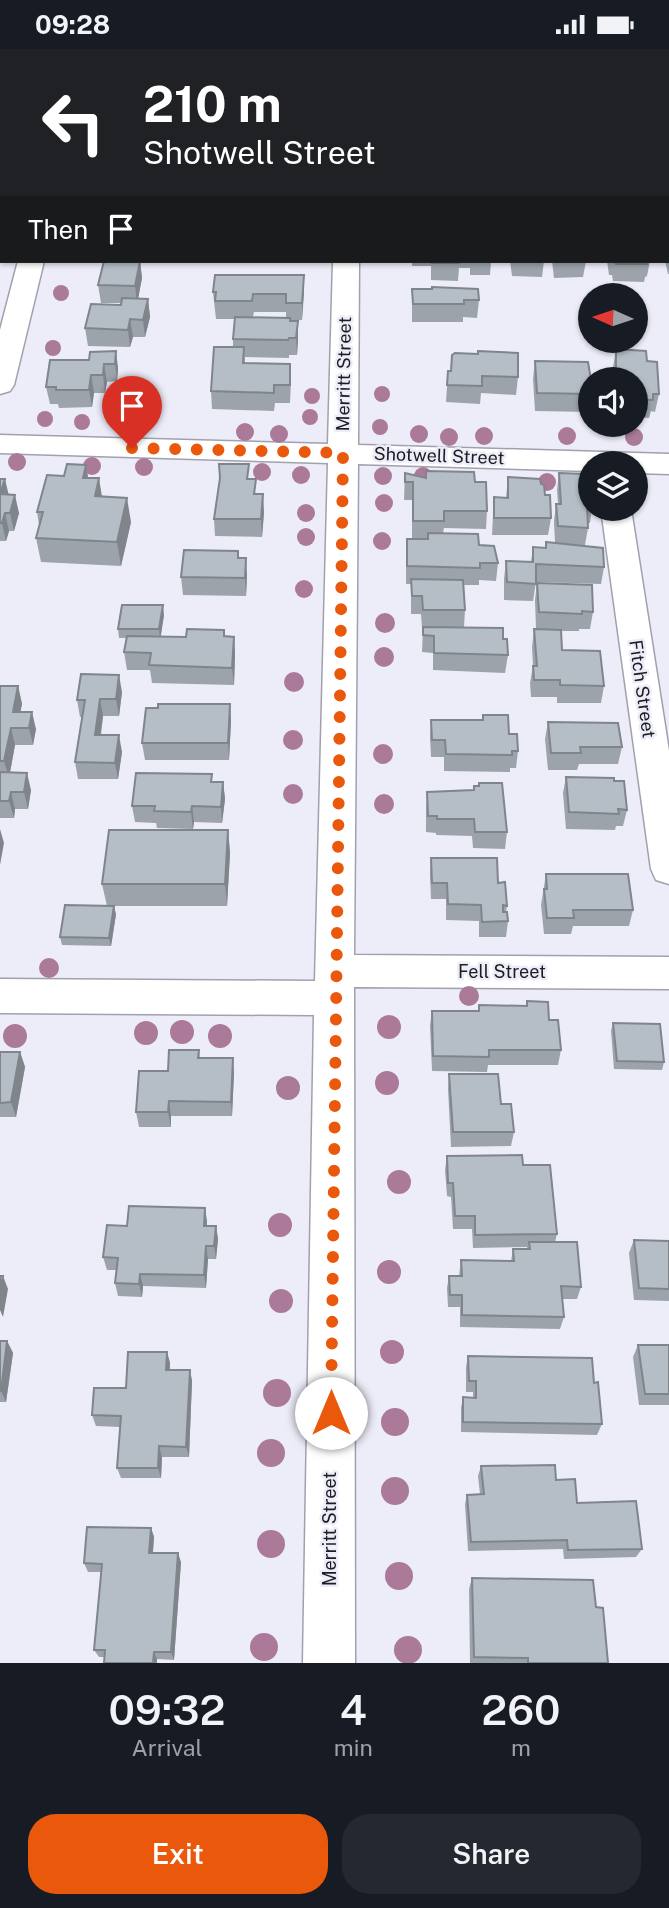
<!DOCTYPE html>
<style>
:root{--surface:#171b24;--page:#242831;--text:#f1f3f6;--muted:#9ea1a6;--accent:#ea580c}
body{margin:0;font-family:"Public Sans",sans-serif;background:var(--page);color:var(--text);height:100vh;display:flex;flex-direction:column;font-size:26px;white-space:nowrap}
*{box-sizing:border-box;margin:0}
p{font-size:23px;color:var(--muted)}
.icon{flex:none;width:38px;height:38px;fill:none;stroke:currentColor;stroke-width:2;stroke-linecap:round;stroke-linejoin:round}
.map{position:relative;height:1614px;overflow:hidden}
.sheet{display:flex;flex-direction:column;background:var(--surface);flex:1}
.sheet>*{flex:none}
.hud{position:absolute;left:0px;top:0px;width:670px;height:214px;box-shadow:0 2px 5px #0004;background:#202124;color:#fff;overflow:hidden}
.needle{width:46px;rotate:273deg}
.tools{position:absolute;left:578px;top:234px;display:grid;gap:14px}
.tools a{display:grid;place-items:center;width:70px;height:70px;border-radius:50%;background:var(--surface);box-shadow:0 2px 5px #0004;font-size:35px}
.pin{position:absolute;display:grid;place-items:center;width:60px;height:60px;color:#fff;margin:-72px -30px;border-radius:50% 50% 50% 0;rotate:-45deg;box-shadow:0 0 7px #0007}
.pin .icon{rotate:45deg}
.me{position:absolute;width:77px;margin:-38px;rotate:0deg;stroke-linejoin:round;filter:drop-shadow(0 0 5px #0008)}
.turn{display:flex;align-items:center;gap:24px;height:147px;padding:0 28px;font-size:32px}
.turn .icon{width:91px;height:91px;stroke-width:2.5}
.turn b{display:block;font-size:49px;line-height:60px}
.then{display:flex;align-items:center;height:66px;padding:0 28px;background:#0003;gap:14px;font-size:26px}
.eta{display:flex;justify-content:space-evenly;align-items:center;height:119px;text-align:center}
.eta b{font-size:42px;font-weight:600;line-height:49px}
.cta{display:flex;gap:14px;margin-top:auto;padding:14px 28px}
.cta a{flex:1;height:80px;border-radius:28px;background:var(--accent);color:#fff;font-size:28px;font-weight:600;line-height:80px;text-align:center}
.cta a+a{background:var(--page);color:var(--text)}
.status{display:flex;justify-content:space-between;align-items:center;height:49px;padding:0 35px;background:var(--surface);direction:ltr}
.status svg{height:19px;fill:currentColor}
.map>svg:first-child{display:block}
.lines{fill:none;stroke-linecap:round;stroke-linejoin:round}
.minor-casing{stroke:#a1a1ad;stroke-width:3}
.major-casing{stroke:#a1a1ad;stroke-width:4}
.minor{fill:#fff;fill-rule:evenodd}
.major{fill:#fff;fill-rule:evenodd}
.tree{fill:#ab7a98}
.wall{fill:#9ca3ab;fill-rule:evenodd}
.shaded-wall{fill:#7f858b}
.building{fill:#b5bec7;stroke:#7f858b;stroke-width:2}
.route{stroke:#ea580c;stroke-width:12;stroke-dasharray:0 21.6}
.labels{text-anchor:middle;stroke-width:5;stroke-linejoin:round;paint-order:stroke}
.street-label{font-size:18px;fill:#1c1c21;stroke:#ededfa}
</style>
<div class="status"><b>09:28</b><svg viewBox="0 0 49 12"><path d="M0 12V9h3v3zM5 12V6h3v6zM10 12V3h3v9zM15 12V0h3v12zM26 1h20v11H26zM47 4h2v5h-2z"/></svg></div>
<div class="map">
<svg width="669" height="1614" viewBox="0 0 669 1614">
<rect width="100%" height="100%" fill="#ededfa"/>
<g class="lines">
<g class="minor-casing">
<g id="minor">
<rect x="69" y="0" width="22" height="2"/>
<rect x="341" y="0" width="22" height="2"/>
<polygon points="18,212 44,212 14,336 10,342 0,345 0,281"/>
<polygon points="333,212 359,212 358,396 669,405 669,425 635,424 635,415 590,415 590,422 358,415 354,906 669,908 669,940 354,938 355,1614 303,1614 314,966 0,964 0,930 315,932 328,414 0,404 0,386 328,395"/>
<polygon points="601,460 631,460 669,702 669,835 656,831 651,820"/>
</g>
</g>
<g class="major-casing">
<g id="major">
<rect x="0" y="147" width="2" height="16"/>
<rect x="668" y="161" width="1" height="16"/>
</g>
</g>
<use href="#minor" class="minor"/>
<use href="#major" class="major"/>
</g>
<g class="tree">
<circle cx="61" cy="244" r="8"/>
<circle cx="53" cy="299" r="8"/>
<circle cx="382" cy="345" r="8"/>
<circle cx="312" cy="347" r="8"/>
<circle cx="310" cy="368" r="8"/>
<circle cx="45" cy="370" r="8"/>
<circle cx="82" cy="373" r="8"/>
<circle cx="380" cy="378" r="8"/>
<circle cx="245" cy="383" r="9"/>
<circle cx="279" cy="385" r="9"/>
<circle cx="419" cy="385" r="9"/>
<circle cx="484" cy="387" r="9"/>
<circle cx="567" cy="387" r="9"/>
<circle cx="449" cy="388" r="9"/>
<circle cx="634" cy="388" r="9"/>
<circle cx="17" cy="413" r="9"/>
<circle cx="92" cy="417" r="9"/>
<circle cx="144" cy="418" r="9"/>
<circle cx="262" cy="423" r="9"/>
<circle cx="301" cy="426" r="9"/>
<circle cx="383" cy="427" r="9"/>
<circle cx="423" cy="427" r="9"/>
<circle cx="547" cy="433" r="9"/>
<circle cx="384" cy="454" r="9"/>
<circle cx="306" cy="464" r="9"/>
<circle cx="306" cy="488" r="9"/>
<circle cx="382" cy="492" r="9"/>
<circle cx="304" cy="540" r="9"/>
<circle cx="385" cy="574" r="10"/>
<circle cx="384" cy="608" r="10"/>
<circle cx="294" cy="633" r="10"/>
<circle cx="293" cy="691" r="10"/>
<circle cx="383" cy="705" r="10"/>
<circle cx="293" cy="745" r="10"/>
<circle cx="384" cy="755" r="10"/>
<circle cx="49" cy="919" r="10"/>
<circle cx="469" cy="947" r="10"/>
<circle cx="389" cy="978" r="12"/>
<circle cx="182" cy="983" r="12"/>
<circle cx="146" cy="984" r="12"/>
<circle cx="15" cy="987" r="12"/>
<circle cx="220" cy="987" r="12"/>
<circle cx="387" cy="1034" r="12"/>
<circle cx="288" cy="1039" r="12"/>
<circle cx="399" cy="1133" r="12"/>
<circle cx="280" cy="1176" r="12"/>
<circle cx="389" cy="1223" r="12"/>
<circle cx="281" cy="1252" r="12"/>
<circle cx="392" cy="1303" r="12"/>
<circle cx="277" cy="1344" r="14"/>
<circle cx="395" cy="1373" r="14"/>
<circle cx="271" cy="1404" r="14"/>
<circle cx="395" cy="1442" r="14"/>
<circle cx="271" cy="1495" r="14"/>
<circle cx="399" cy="1527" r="14"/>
<circle cx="264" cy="1598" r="14"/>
<circle cx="408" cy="1601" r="14"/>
</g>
<g class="wall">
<rect x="0" y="5" width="2" height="65"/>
<rect x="0" y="75" width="2" height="50"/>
<polygon points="668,176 669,176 669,225 668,225 665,212 668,212"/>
<polygon points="104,212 151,212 140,212 142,229 138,250 148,250 150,268 145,288 133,288 130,298 88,297 85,279 121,256 121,254 101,254 98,236"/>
<polygon points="401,212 491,212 490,226 470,226 470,219 459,219 458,232 431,231 431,217 412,217 412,214 401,213"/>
<polygon points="510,212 544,212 542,228 512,227"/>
<polygon points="552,212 586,212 583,228 554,229"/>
<polygon points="607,212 650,212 647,227 645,228 644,233 613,232 612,226 609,226"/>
<path d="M304,226L302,271H290L298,290L297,306H289V309L245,308V314L291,332L290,354H275L274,362L212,360L211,342L233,298V290L235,270H216L213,243ZM254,263H286V269L253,268Z"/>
<polygon points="412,240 479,251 477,269 463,268 463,273 412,273"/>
<polygon points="616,300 647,312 659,345 655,363 651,362 649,369 635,368 635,331 613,331 613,318"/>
<polygon points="116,302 118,320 117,332 107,333 105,344 94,344 92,358 59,359 58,355 50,355 46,338 89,311"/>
<polygon points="535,312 590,331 590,363 535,362 533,330"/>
<polygon points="448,322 518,328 516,346 481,344 480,355 446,353"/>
<polygon points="86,416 88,429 102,448 131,473 121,517 41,513 36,489 39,476 37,463 64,427"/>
<polygon points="405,424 426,429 475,433 487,462 486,480 444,479 443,484 479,496 498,514 496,532 479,531 479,536 464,536 465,561 464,578 503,590 508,606 505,624 433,621 433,604 422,603 423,579 422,579 421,565 411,565 411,535 406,535 406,508 407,490 427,490 412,489 412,451 404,451"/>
<polygon points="559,424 587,446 590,446 590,460 592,460 590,474 588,474 588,479 585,496 571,496 604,518 601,535 536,533 533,552 504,551 504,530 506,512 531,513 533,498 545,499 546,493 555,494 554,472 556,455 558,455 557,441"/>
<polygon points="508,428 541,435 551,469 548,486 492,486 493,466 494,448 506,449"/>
<polygon points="0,430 19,464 14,482 9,482 6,492 0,492"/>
<polygon points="249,430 264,463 262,488 215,487 214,470"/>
<polygon points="247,526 246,547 183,546 181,528"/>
<polygon points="537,534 593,563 590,580 579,580 579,582 561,582 562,601 604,637 601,654 557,654 557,648 531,648 530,634 533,617 532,598 534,580 536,580 535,551"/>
<polygon points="164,566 161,587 186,588 224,581 225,587 234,588 235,605 234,636 152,634 150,621 127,621 124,603 126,589 119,589 118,580"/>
<polygon points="0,637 18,637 22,655 20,663 36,680 33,696 15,696 10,723 31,741 28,760 15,760 14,769 0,769"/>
<polygon points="122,643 119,667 103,667 101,686 122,703 118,730 78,730 75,713 82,668 80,668 77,651"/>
<polygon points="230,655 231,672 229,711 145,711 142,694 158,659"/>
<polygon points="483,666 509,685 518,702 516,719 510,719 510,723 444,722 444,708 431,708 430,688 431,671 483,671"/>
<polygon points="548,673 622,698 618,715 579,715 577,721 548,721 545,690"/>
<polygon points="212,725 212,733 223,733 225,750 222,774 194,773 193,780 157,779 156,774 135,773 132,757"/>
<polygon points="566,728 614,732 627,761 623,777 616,777 615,781 566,780 563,744"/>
<polygon points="427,743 507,783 505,800 473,799 472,787 436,786 436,784 426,783 426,760"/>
<polygon points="228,781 230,804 227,857 107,857 102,835"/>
<polygon points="431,809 498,834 507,857 506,863 508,872 506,888 479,888 479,872 446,871 446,850 431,850 430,825"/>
<polygon points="546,825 633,861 629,877 573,877 571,885 544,885 541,856"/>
<polygon points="116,865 111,897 62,896 60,888"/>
<polygon points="527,952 549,971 561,1001 558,1016 488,1016 487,1023 432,1022 430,977 432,962 478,962 479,956 526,957"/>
<polygon points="613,974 664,1013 662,1021 614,1020 611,982"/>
<polygon points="199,1001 200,1009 234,1024 232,1067 171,1067 171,1078 139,1078 136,1063 168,1022"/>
<polygon points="0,1003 20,1003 25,1018 16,1068 0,1068"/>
<polygon points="449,1025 514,1083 511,1097 451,1098 448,1040"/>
<polygon points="447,1107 523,1116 557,1185 555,1193 581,1238 577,1250 562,1250 564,1268 560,1280 460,1278 460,1258 448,1258 447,1239 449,1227 459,1227 461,1211 511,1212 513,1200 527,1200 527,1198 473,1199 472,1180 453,1180 451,1148 447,1147 445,1121"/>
<polygon points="207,1172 207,1177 216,1177 218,1190 216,1210 208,1210 206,1239 143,1237 142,1248 118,1247 115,1234 116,1221 107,1221 103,1208 127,1177"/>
<polygon points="634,1191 669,1192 669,1252 634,1251 629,1204"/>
<polygon points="0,1292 7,1292 13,1304 6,1353 0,1353"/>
<polygon points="638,1296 669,1296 669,1356 639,1356 633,1308"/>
<polygon points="167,1303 170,1314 170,1321 190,1321 192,1332 189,1408 162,1408 161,1429 121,1429 117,1419 120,1378 96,1377 92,1366"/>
<polygon points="468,1307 594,1334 602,1375 597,1386 461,1383 461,1359 463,1348 473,1348 473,1343 466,1343 466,1318"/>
<polygon points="481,1417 556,1431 577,1454 642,1500 636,1508 564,1510 563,1500 468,1502 465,1455 467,1446 480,1445 478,1427"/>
<polygon points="151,1479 154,1488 153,1504 181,1513 174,1611 157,1610 157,1614 104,1614 105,1608 99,1608 94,1601 101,1523 88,1523 84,1514"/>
<polygon points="472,1529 596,1558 608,1614 470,1614 469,1540"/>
</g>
<g class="shaded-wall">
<polygon points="140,212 142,229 137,255 135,237"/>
<polygon points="304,226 304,244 302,271 302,254"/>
<polygon points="148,250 150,268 145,288 143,271"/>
<polygon points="130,270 133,288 130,298 128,281"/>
<polygon points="298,272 298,290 297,306 296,289"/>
<polygon points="116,302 118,320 117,332 115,315"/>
<polygon points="104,315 107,333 105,344 103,326"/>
<polygon points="91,326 94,344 92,358 89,341"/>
<polygon points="86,416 90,440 83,429"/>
<polygon points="99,429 103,454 95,447"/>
<polygon points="5,430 9,447 0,445"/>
<polygon points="263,445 264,463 262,488 261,470"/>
<polygon points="15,446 19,464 14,482 10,464"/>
<polygon points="127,449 131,473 121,517 117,493"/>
<polygon points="5,464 9,482 6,492 2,474"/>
<polygon points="246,509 247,526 246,547 245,529"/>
<polygon points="163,556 164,566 160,590 159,580"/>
<polygon points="234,588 235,605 234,636 232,619"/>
<polygon points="119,626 122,643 119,667 116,650"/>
<polygon points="18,637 22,655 17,680 13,663"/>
<polygon points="100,650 103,667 98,703 95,686"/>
<polygon points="230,655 231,672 229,711 228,694"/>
<polygon points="32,663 36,680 33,696 29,679"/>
<polygon points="11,679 15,696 9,729 4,712"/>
<polygon points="119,686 122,703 118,730 115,714"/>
<polygon points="27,724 31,741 28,760 24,743"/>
<polygon points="223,733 225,750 222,774 221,758"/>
<polygon points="11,743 15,760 14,769 9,752"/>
<polygon points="192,757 194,773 193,780 191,763"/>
<polygon points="0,780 4,794 0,816"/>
<polygon points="228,781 230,804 227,857 225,835"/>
<polygon points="114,857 116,865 111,897 109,889"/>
<polygon points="20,1003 25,1018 16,1068 11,1053"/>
<polygon points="233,1009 234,1024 232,1067 231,1053"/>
<polygon points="169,1052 171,1067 171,1078 168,1063"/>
<polygon points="205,1159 207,1172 206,1190 204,1177"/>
<polygon points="216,1177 218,1190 216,1210 214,1197"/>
<polygon points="206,1197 208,1210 206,1239 204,1226"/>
<polygon points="140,1225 143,1237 142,1248 139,1235"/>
<polygon points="3,1227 8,1240 3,1268 0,1261 0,1241"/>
<polygon points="7,1292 13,1304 6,1353 1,1342"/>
<polygon points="167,1303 170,1314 169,1332 166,1321"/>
<polygon points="190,1321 192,1332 189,1408 186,1398"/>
<polygon points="159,1397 162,1408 161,1429 158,1419"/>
<polygon points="151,1479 154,1488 152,1512 149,1504"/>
<polygon points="178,1504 181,1513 174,1611 171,1603"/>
<polygon points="154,1603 157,1610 157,1614 153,1614"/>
</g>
<g class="building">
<rect x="0" y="5" width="2" height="15"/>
<rect x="0" y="30" width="2" height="23"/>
<rect x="0" y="86" width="2" height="21"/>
<polygon points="104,212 140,212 135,237 98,236"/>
<rect x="432" y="212" width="27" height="2"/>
<polygon points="615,212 647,212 647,215 616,215"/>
<polygon points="215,226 304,226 302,254 286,254 286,245 253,245 252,252 215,252 216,243 213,243"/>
<polygon points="432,238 478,240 479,251 464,251 464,255 413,255 412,240 432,240"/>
<polygon points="122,249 148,250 143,271 130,270 128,281 85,279 91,255 121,256"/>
<polygon points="235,268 290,269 290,272 298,272 296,289 289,289 288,291 233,290"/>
<polygon points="214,298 244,298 243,314 290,315 290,336 274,336 274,344 211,342"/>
<polygon points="616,300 646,302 647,312 657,313 659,345 653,345 653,351 635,350 635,331 616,331"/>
<polygon points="116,302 115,315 104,315 103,326 91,326 89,341 56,341 56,338 46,338 50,311 89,311 90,303"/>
<polygon points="478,302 518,304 518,328 482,327 482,337 447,336 448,322 451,322 452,306 455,304 478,305"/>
<polygon points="535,312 588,313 591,331 590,345 537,344"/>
<polygon points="67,415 86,416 83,429 99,429 95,447 127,449 117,493 36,489 43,463 37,463 47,426 64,427"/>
<polygon points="219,415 249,415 247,430 256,430 254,445 263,445 261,470 214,470 220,429"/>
<polygon points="426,422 474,423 475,433 486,433 487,462 444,462 444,472 413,472 413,433 405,433 405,424 426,429"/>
<polygon points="559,424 585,425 587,446 590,446 590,456 587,456 588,479 558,477 556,455 561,455"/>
<polygon points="508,428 540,430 541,435 544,436 545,446 550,446 551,469 494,469 494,448 508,449"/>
<polygon points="0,430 5,430 0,445 15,446 10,464 5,464 2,474 0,474"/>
<polygon points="428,484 478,485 479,496 494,497 498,514 480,514 480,519 407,517 407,490 428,490"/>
<polygon points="546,493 603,499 604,518 536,515 536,535 507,533 506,512 533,513 533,498 546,499"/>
<polygon points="184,501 238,502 238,509 246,509 245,529 181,528"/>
<polygon points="411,530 463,531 465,561 423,561 422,547 412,547"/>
<polygon points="537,534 592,536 593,563 582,562 582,565 539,563"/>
<polygon points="122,556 163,556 159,580 118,580"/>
<polygon points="423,578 503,579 503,590 507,590 508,606 434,604 434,587 423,586"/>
<polygon points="187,580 224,581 224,587 234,588 232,619 149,616 151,604 124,603 127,587 186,588"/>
<polygon points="534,580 561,581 562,601 600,602 604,637 560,636 560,631 534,631 533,617 537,617"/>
<polygon points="81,625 119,626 116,650 100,650 95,686 119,686 115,714 75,713 85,651 77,651"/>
<polygon points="0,637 18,637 13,663 32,663 29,679 11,679 4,712 0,712"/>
<polygon points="158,655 230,655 228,694 142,694 146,659 158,659"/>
<polygon points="483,666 508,666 509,685 517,685 518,702 512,702 512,706 446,705 445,691 432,691 431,671 483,671"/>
<polygon points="548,673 618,674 622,698 580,698 581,704 551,704"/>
<polygon points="0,723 27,724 24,743 11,743 9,752 0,752"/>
<polygon points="136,724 212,725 211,733 223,733 221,758 192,757 191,763 154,762 155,757 132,757"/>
<polygon points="566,728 614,729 614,732 624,732 627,761 618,760 619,765 569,763"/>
<polygon points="479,734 502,734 507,783 475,783 474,770 437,770 437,767 428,767 427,743 474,741 474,737 479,737"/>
<polygon points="109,781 228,781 225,835 102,835"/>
<polygon points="431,809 497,809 498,834 505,833 507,857 503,856 503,863 507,863 508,872 482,873 481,856 448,855 447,834 432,834"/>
<polygon points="546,825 628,825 633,861 573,861 574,869 547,869 544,840 547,840"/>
<polygon points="65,856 114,857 109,889 60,888"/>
<polygon points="527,952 548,953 549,971 558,971 561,1001 489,1001 489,1008 433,1007 432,962 479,962 479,956 527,957"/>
<polygon points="613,974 660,975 664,1013 617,1012"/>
<polygon points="169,1001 199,1001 198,1009 233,1009 231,1053 169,1052 168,1063 136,1063 139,1022 168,1022"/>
<polygon points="0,1003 20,1003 11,1053 0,1054"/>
<polygon points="449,1025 498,1025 501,1055 511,1055 514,1083 453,1083"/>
<polygon points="522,1106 523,1116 550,1116 557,1185 475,1186 475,1167 455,1167 453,1134 448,1134 447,1107"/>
<polygon points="129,1157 205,1159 204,1177 216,1177 214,1197 206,1197 204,1226 140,1225 139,1235 115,1234 118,1209 103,1208 107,1176 127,1177"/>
<polygon points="634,1191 669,1192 669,1240 639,1239"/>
<polygon points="529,1193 577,1193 581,1238 561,1237 564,1268 462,1266 462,1246 450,1246 449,1227 462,1227 461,1211 514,1212 513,1200 530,1200"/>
<polygon points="0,1227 3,1227 0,1241"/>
<polygon points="0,1292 7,1292 1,1342 0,1342"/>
<polygon points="638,1296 669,1296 669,1345 645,1345"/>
<polygon points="128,1303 167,1303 166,1321 190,1321 186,1398 159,1397 158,1419 117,1419 121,1367 92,1366 94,1339 126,1339"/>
<polygon points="468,1307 592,1309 594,1334 598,1333 602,1375 463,1373 463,1348 476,1349 476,1332 469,1332"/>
<polygon points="555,1416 556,1431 575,1430 577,1454 636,1452 642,1500 568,1501 567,1491 471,1493 467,1446 484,1445 481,1417"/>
<polygon points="87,1478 151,1479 149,1504 178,1504 171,1603 154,1603 153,1614 104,1614 105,1601 94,1601 102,1515 84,1514"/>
<polygon points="472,1529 593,1531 596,1558 603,1559 608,1614 528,1614 528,1609 474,1608"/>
</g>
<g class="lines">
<polyline class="route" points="132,399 343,404 331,1364"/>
</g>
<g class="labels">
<g class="street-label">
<text transform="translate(344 325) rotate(-89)" y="6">Merritt Street</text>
<text transform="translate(439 407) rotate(2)" y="6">Shotwell Street</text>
<text transform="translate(642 640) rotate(82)" y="6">Fitch Street</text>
<text x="502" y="929">Fell Street</text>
<text transform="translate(330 1480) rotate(-90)" y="6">Merritt Street</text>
</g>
</g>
</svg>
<div class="tools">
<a><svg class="needle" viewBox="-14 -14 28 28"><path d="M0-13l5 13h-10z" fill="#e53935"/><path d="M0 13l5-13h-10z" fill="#9ea1a6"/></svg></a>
<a><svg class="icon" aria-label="sound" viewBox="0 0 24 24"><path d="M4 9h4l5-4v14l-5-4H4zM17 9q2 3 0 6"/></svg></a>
<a><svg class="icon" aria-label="layers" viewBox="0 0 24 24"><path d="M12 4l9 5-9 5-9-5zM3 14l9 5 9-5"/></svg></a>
</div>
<div class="pin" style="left:132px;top:399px;background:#d93025"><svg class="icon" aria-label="arrive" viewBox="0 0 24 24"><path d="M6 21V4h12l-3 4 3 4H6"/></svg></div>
<svg class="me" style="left:331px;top:1364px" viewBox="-20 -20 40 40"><circle r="19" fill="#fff"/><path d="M0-13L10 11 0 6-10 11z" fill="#ea580c"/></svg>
<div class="hud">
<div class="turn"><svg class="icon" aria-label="left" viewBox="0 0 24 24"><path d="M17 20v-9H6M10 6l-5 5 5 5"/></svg><div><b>210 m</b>Shotwell Street</div></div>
<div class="then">Then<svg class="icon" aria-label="arrive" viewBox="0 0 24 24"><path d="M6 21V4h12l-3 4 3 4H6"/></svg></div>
</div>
</div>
<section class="sheet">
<div class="eta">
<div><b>09:32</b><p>Arrival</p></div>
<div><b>4</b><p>min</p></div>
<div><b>260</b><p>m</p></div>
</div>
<div class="cta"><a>Exit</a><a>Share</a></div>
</section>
